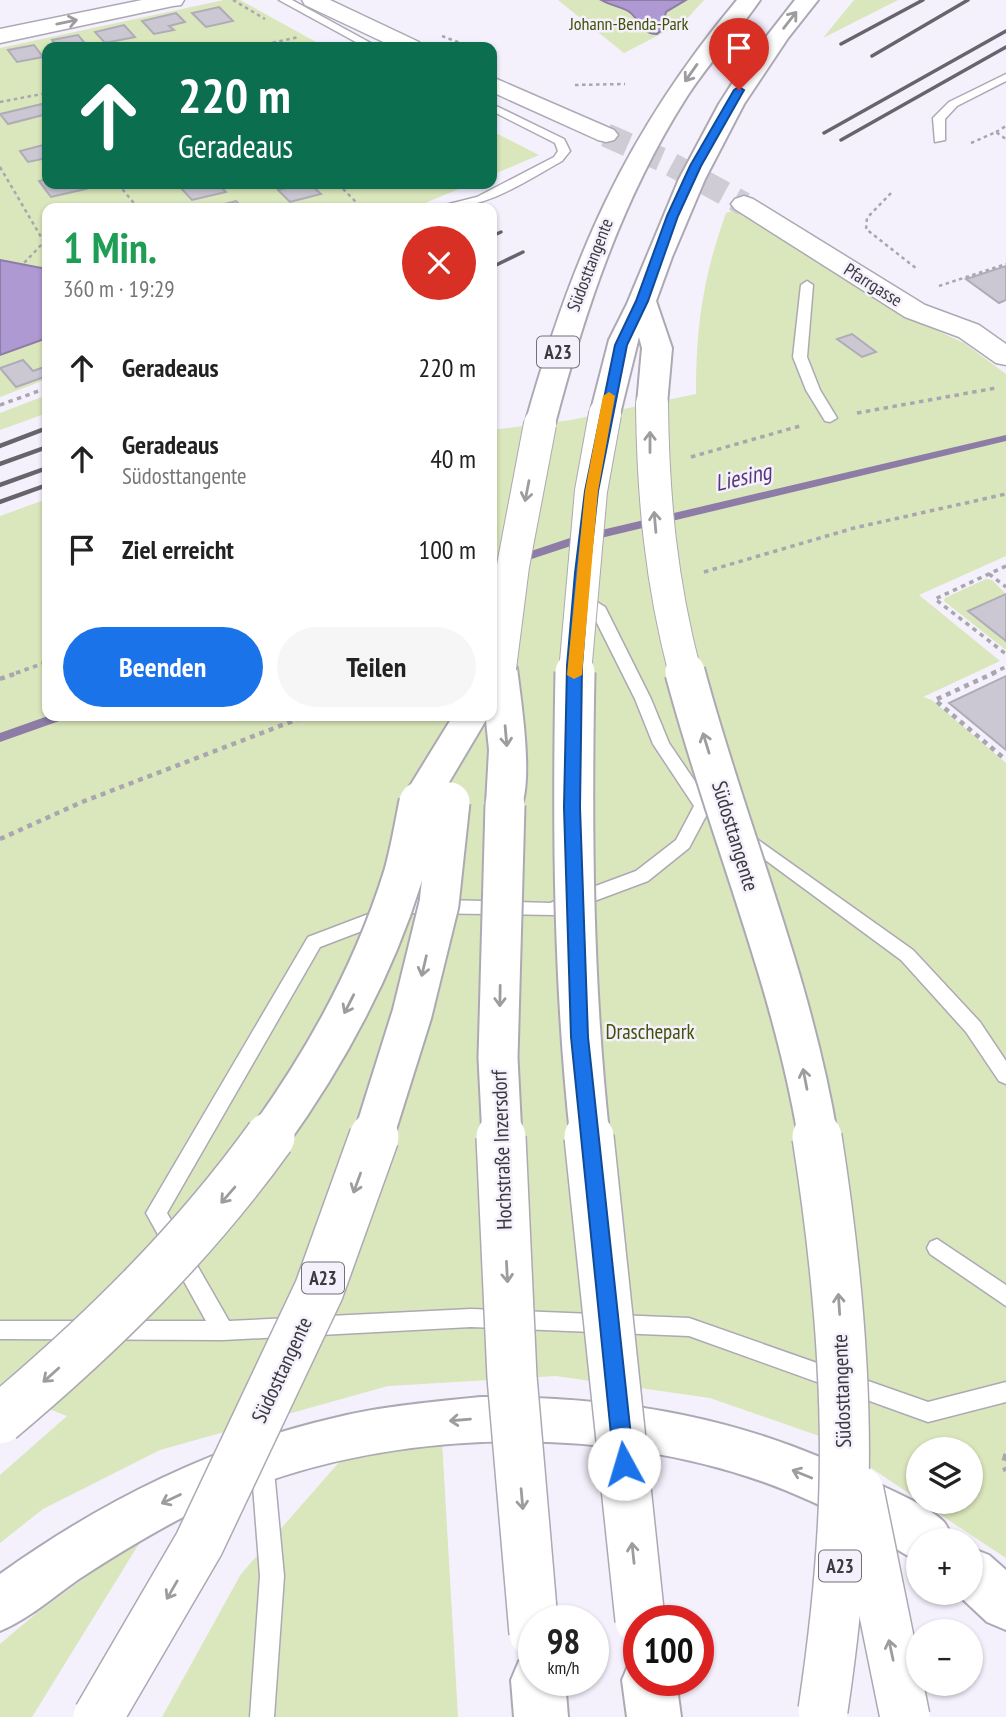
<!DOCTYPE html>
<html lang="de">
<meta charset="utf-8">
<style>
:root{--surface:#fff;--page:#f6f6f6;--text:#222;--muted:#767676;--accent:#1a73e8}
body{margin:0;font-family:"PT Sans Narrow",sans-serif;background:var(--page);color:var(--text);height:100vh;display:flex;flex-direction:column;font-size:26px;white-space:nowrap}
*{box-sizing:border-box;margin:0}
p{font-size:23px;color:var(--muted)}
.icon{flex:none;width:38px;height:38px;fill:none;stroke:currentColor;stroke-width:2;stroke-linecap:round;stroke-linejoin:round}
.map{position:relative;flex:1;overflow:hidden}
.panel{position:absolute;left:42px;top:203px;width:455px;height:518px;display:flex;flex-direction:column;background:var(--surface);border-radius:14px;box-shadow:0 2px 5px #0004}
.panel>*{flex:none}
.banner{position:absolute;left:42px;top:42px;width:455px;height:147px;border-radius:14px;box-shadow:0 2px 5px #0004;background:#0b6e4f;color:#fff;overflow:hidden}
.controls{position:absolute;left:906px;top:1437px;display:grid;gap:14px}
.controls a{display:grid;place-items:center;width:77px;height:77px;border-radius:50%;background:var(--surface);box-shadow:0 2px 5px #0004;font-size:35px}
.speed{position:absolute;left:518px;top:1605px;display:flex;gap:14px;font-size:35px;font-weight:700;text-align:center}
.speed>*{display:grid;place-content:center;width:91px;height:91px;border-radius:50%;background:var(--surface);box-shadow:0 2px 5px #0004;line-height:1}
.speed small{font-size:18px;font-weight:400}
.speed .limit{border:10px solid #d22;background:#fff;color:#111}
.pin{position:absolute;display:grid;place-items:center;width:60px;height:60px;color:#fff;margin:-72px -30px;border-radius:50% 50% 50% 0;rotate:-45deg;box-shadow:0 0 7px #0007}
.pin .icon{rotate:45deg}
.me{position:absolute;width:77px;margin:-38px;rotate:354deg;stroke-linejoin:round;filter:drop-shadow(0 0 5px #0008)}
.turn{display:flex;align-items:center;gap:24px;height:147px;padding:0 21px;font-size:32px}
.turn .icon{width:91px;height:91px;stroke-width:2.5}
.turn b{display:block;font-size:49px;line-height:60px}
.round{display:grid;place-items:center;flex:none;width:74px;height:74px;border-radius:37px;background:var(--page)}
.headline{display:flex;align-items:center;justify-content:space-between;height:119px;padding:0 21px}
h1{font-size:42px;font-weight:700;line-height:52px;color:#1e9e55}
.cta{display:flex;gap:14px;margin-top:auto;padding:14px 21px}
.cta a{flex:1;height:80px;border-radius:42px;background:var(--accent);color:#fff;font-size:28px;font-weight:700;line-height:80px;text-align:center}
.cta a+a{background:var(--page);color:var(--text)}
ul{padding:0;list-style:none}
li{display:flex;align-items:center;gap:21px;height:91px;padding:0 21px}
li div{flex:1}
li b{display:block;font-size:26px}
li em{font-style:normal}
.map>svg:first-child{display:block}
.green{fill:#dae6bb}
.water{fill:#af99d2;stroke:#8c7ca6;stroke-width:2}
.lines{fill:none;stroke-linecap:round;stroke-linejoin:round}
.stream{fill:#8c7ca6;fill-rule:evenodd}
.building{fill:#cbc7d3;stroke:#b0acb7;stroke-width:2}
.minor-tunnel{stroke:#cfccd6;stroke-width:24;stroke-dasharray:24 12;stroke-linecap:butt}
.service-casing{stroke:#ada9b4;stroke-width:3}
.minor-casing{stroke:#ada9b4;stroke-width:3}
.motorway-casing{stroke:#ada9b4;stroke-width:4}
.path-far3{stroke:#a9a6af;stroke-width:2.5;stroke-dasharray:3.5 3.5;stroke-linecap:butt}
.path-far2{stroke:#a9a6af;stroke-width:3.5;stroke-dasharray:4.5 4.5;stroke-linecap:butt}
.path-far1{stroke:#a9a6af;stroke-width:4.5;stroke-dasharray:5 5;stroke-linecap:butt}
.path{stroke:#a9a6af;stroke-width:5;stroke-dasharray:7 7;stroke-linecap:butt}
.service{fill:#fff;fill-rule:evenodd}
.minor{fill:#fff;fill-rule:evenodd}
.motorway{fill:#fff;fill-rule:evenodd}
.rail-far1{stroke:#67656b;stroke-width:3.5}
.rail{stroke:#67656b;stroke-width:4.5}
.motorway-bridge-far2-casing{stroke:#ada9b4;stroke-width:34;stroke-linecap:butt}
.motorway-bridge-far1-casing{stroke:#ada9b4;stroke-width:43;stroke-linecap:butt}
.motorway-bridge-casing{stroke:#ada9b4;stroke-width:52;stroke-linecap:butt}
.motorway-bridge-far2{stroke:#fff;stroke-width:32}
.motorway-bridge-far1{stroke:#fff;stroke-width:39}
.motorway-bridge{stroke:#fff;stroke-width:49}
.oneway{stroke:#9e9c9f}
.route{fill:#1a73e8;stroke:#114b97;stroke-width:2}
.slow{fill:#f59e0b}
.labels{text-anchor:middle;stroke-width:5;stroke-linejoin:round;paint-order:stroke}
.far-park-label{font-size:18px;fill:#445109;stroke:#f4f0fc}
.far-street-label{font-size:18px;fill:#3c3a3f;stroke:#f4f0fc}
.shield{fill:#f4f0fc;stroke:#737178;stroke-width:2}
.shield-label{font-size:19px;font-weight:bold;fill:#3c3a3f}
.street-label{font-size:21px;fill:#3c3a3f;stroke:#f4f0fc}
.park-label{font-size:21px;fill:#445109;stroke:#f4f0fc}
.water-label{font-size:23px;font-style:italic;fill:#56377c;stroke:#f4f0fc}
</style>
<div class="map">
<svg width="1006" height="1717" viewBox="0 0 1006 1717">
<rect width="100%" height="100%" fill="#f4f0fc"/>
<g class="green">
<polygon points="224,0 240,0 325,47 47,47 47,184 471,184 413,208 47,208 47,379 0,397 0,48"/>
<polygon points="558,0 704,0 684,22 624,53"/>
<polygon points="854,0 898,0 823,38"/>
<polygon points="492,131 539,155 492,175"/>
<path d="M736,210L893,310L964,343L1006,374V556L919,595L1000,661L923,697L932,700L1006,763V1558L921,1502H971V1449H919V1500L828,1439L710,1398L556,1376L388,1386L160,1450L43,1509L0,1543V1475L67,1416L0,1390V516L47,499V716H492V430L571,420L696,394C696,327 703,277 726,213Z"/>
<polygon points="47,395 47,413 0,430 0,413"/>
<polygon points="986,579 992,580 1006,594 968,612 1006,641 1006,650 944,601 945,598"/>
<polygon points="442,1441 458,1717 162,1717 241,1574 342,1459"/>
<polygon points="145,1534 32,1717 0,1717 0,1644 38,1612"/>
</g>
<g class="water">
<path d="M601,0H686L666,12L662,30L657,34C639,34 641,19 628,11C619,6 609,5 601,0Z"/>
<polygon points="0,260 47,269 47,338 0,355"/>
</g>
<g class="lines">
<g class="stream">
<polygon points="1006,435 1006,441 580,543 492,572 492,564 576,536"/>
<polygon points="48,716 67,716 65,719 0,742 0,733"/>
</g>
</g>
<g class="building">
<polygon points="219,7 233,21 206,27 192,13"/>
<polygon points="176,13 185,22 169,26 174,30 154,34 142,21"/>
<polygon points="124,25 135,37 105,43 95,32"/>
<polygon points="78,35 88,47 57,47 52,40"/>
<polygon points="34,45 43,57 17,62 8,50"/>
<polygon points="42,104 47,114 8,124 0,114"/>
<polygon points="47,144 47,158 28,162 20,151"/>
<polygon points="47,179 47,184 81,184 86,189 51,197 39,181"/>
<polygon points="177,184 218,184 226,192 192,200"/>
<polygon points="301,184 310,184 321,194 290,202 278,190"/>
<polygon points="236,201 243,208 209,208"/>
<polygon points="1006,266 1006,300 999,303 966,279"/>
<polygon points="852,334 876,352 862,357 837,339"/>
<polygon points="23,360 33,371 47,366 47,376 16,387 0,368"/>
<polygon points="1006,594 1006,641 968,611"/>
<polygon points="1006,676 1006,750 949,703"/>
</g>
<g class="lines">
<polyline class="minor-tunnel" points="606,135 665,161 744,204"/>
<g class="service-casing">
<g id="service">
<polygon points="279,0 292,0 378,47 365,47"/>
<polygon points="1006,74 1006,81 957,106 945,119 945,140 935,142 933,118 949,102"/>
<path d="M492,104L564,139L570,151L562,161C524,182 488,208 443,208L445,205L477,197L554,157L558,151L555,143L492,111Z"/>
<polygon points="807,281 813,285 807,357 820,390 837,418 830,422 825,421 806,390 793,357 801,285"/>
<polygon points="597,602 605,607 651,699 669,743 709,802 721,812 718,816 706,816 689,848 648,881 557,915 409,913 320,947 167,1213 229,1321 471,1309 689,1318 928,1402 1006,1382 1006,1402 928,1422 689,1336 471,1327 223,1340 0,1339 0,1321 206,1321 146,1213 308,937 408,899 550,903 636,871 676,840 694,806 653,744 635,699 589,607"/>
<polygon points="740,827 913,950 980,1022 1006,1061 1006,1084 999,1081 966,1032 901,960 734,837 731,833"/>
<polygon points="937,1239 1006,1285 1006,1306 930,1254 927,1248 930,1242"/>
<polygon points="262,1450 270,1453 273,1460 284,1576 274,1717 250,1717 260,1576 251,1460 254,1453"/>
</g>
</g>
<g class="minor-casing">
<g id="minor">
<polygon points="142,0 184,0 181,5 173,6 0,43 0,29"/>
<polygon points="302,0 330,0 419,42 422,47 394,47 305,5"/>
<polygon points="492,77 614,130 618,135 614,140 606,142 598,140 492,92"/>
<polygon points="744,196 753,199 925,305 979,325 1006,344 1006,365 996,363 959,337 905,317 735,209 731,204 735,199"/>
</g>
</g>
<g class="motorway-casing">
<g id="motorway">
<path d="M737,0H760C737,34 708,63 686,98C622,199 585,310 555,424L551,430L540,433L529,430L525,424C572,257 625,134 737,0Z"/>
<polygon points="795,0 818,0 788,38 744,104 705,179 672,257 656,301 672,348 667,404 663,410 652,413 641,410 637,404 642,348 639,337 620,414 616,420 605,423 594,420 590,414 609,340 627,304 679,179 719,104 742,68"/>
<path d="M500,657L512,660L517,668C521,702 535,787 518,814L505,818L492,814L486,805L489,750L486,720L432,811L419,815L406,811L400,802L453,716H492V659Z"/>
<path d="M481,1397C627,1397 747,1417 878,1484C899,1494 926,1505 943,1521C948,1526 950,1534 953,1540H919V1561C901,1554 886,1541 869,1531C836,1512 800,1495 764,1482C592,1422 379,1428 212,1503C166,1524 122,1551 79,1579C53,1597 29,1619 0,1631V1574C102,1501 212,1446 334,1418C382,1406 432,1402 481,1397Z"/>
<polygon points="971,1548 989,1555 1006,1570 1006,1630 987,1622 955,1592 971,1592"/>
<polygon points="534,1655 534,1680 565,1680 568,1717 514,1717 511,1680 519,1661"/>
<polygon points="639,1657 639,1680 676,1680 681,1717 627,1717 622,1680 630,1661"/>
</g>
</g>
<g class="path-far3">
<polyline points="233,0 265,19"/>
<polyline points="442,36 471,47"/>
<polyline points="252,47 299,37"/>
<polyline points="575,85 625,84"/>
<polyline points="0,102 47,93"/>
<polyline points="996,132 1006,126"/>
<polyline points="971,143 996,132 1006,139"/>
<polyline points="0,167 44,242 23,264"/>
<polyline points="118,184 138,208"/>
<polyline points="338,184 362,208"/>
<polyline points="891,193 867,218 866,229 917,269"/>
<polyline points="939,286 1006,264"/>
</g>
<g class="path-far2">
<polyline points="0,405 47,388"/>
<polyline points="857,413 996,388"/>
<polyline points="691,457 800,426"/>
<polyline points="1006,566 935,599 1006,654"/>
<polyline points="704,572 854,528 1006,494"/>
<polyline points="989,574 1006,587"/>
<polyline points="16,673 47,662"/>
<polyline points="992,673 1006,667"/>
</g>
<g class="path-far1">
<polyline points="996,672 935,700 1006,760"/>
<polyline points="0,679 20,672"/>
<polyline points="0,839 82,802 306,716"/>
</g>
<polyline class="path" points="1006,1454 1003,1464 1006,1471"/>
<use href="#service" class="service"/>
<use href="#minor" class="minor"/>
<use href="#motorway" class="motorway"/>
<g class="rail-far1">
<polyline points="841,44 923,0"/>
<polyline points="872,56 968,0"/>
<polyline points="824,133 1006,31"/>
<polyline points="841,140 1006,47"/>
<polyline points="492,236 501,232"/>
<polyline points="492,267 523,252"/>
</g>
<g class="rail">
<polyline points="0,446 47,428"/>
<polyline points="0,464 47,447"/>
<polyline points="0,485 47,468"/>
<polyline points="0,502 47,485"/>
</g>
<g class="motorway-bridge-far2-casing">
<g id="motorway-bridge-far2">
<path d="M652,404C653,498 661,582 685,673"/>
<polyline points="500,668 513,566 540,424"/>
<polyline points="575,673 591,491 605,414"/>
</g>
</g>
<g class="motorway-bridge-far1-casing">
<g id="motorway-bridge-far1">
<path d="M575,672C572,828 573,983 590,1138"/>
<path d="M685,672C726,827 792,979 818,1138"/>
<path d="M268,1138C325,1059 374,969 403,876C410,852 414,827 419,802"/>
<polyline points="373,1138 412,1014 439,904 450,802"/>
<polyline points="502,1138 498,1058 505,805"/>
</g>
</g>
<g class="motorway-bridge-casing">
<g id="motorway-bridge">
<polyline points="501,1137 512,1377 534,1633"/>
<polyline points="589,1137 640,1620"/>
<path d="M817,1137C835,1252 847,1370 844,1487C842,1562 834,1636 823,1710"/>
<path d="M0,1419C101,1334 193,1244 270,1137"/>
<polyline points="859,1491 905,1717"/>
<polyline points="98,1717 199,1544 319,1290 374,1137"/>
</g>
</g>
<use href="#motorway-bridge-far2" class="motorway-bridge-far2"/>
<use href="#motorway-bridge-far1" class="motorway-bridge-far1"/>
<use href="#motorway-bridge" class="motorway-bridge"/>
</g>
<defs><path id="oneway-shaft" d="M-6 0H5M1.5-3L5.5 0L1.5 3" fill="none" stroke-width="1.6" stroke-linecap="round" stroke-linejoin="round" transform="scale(1.75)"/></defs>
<g class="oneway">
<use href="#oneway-shaft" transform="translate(790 20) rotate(-52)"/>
<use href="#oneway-shaft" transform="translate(67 22) rotate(-12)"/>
<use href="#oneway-shaft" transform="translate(691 73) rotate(125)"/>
<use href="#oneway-shaft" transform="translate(650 442) rotate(-90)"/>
<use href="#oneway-shaft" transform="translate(527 491) rotate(101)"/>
<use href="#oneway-shaft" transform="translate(655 522) rotate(-95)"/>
<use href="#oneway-shaft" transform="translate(506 736) rotate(85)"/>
<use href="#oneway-shaft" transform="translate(706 743) rotate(-107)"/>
<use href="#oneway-shaft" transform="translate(424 966) rotate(103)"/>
<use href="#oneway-shaft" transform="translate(500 996) rotate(91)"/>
<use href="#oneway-shaft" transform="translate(349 1004) rotate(117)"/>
<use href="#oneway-shaft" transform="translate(805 1079) rotate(-101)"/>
<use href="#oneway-shaft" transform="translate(357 1183) rotate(110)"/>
<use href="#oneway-shaft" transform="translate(228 1195) rotate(131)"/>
<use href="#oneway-shaft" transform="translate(507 1272) rotate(87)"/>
<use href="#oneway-shaft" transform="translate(839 1304) rotate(-94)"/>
<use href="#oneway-shaft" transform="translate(51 1375) rotate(138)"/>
<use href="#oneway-shaft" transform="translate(460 1420) rotate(175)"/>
<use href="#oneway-shaft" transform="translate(802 1474) rotate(-158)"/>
<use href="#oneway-shaft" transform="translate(171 1499) rotate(154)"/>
<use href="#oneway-shaft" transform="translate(522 1499) rotate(85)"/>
<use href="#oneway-shaft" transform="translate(633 1553) rotate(-96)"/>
<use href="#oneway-shaft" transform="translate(172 1590) rotate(120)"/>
<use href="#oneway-shaft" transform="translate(891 1650) rotate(-102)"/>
</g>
<polygon class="route" points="739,87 744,90 701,166 678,216 648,301 627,345 598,491 589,573 582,666 580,807 588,1037 634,1464 631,1471 624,1473 617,1471 614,1464 571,1037 564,807 567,666 575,573 585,491 615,345 636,301 667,216 690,166 734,90"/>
<polygon class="slow" points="609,392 615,396 598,491 582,675 574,679 567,675 585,491 603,396"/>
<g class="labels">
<g class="far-park-label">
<text x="629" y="30">Johann-Benda-Park</text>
</g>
<g class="far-street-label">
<text transform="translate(590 265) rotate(-69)" y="6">Südosttangente</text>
<text transform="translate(873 285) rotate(32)" y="6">Pfarrgasse</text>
</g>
<g class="shield">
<rect x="537" y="336.5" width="42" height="31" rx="5"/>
<rect x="302" y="1262.5" width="42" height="31" rx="5"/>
<rect x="819" y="1550.5" width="42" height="31" rx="5"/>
</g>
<g class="shield-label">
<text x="558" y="359">A23</text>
<text x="323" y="1285">A23</text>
<text x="840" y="1573">A23</text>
</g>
<g class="street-label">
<text transform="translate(735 836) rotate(73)" y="7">Südosttangente</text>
<text transform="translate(502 1150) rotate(-92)" y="7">Hochstraße Inzersdorf</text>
<text transform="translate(282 1370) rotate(-65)" y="7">Südosttangente</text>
<text transform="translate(842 1391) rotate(-92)" y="7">Südosttangente</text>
</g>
<g class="park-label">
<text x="650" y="1039">Draschepark</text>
</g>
<g class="water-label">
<text transform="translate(743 477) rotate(-13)" y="8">Liesing</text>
</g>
</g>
</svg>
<div class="controls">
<a><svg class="icon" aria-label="layers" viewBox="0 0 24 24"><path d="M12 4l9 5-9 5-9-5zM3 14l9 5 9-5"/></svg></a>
<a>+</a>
<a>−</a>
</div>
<div class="speed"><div>98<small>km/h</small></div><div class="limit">100</div></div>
<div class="pin" style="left:739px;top:90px;background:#d93025"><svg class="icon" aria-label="arrive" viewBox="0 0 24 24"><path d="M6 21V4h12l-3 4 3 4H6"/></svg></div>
<svg class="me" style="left:624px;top:1464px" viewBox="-20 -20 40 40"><circle r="19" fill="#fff"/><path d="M0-13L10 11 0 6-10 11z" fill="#1a73e8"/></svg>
<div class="banner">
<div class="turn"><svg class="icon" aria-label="ahead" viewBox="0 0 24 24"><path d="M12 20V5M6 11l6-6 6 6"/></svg><div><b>220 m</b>Geradeaus</div></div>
</div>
<section class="panel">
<div class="headline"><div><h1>1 Min.</h1><p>360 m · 19:29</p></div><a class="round" style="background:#d93025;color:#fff"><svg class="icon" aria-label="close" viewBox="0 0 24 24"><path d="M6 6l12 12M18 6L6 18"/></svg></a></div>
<ul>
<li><svg class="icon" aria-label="ahead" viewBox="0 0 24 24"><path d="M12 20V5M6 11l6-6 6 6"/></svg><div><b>Geradeaus</b></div><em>220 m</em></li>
<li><svg class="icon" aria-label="ahead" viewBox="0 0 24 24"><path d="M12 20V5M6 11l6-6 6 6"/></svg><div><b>Geradeaus</b><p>Südosttangente</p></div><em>40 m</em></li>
<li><svg class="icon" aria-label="arrive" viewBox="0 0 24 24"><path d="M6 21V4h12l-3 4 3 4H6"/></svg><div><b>Ziel erreicht</b></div><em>100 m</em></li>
</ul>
<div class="cta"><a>Beenden</a><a>Teilen</a></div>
</section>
</div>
